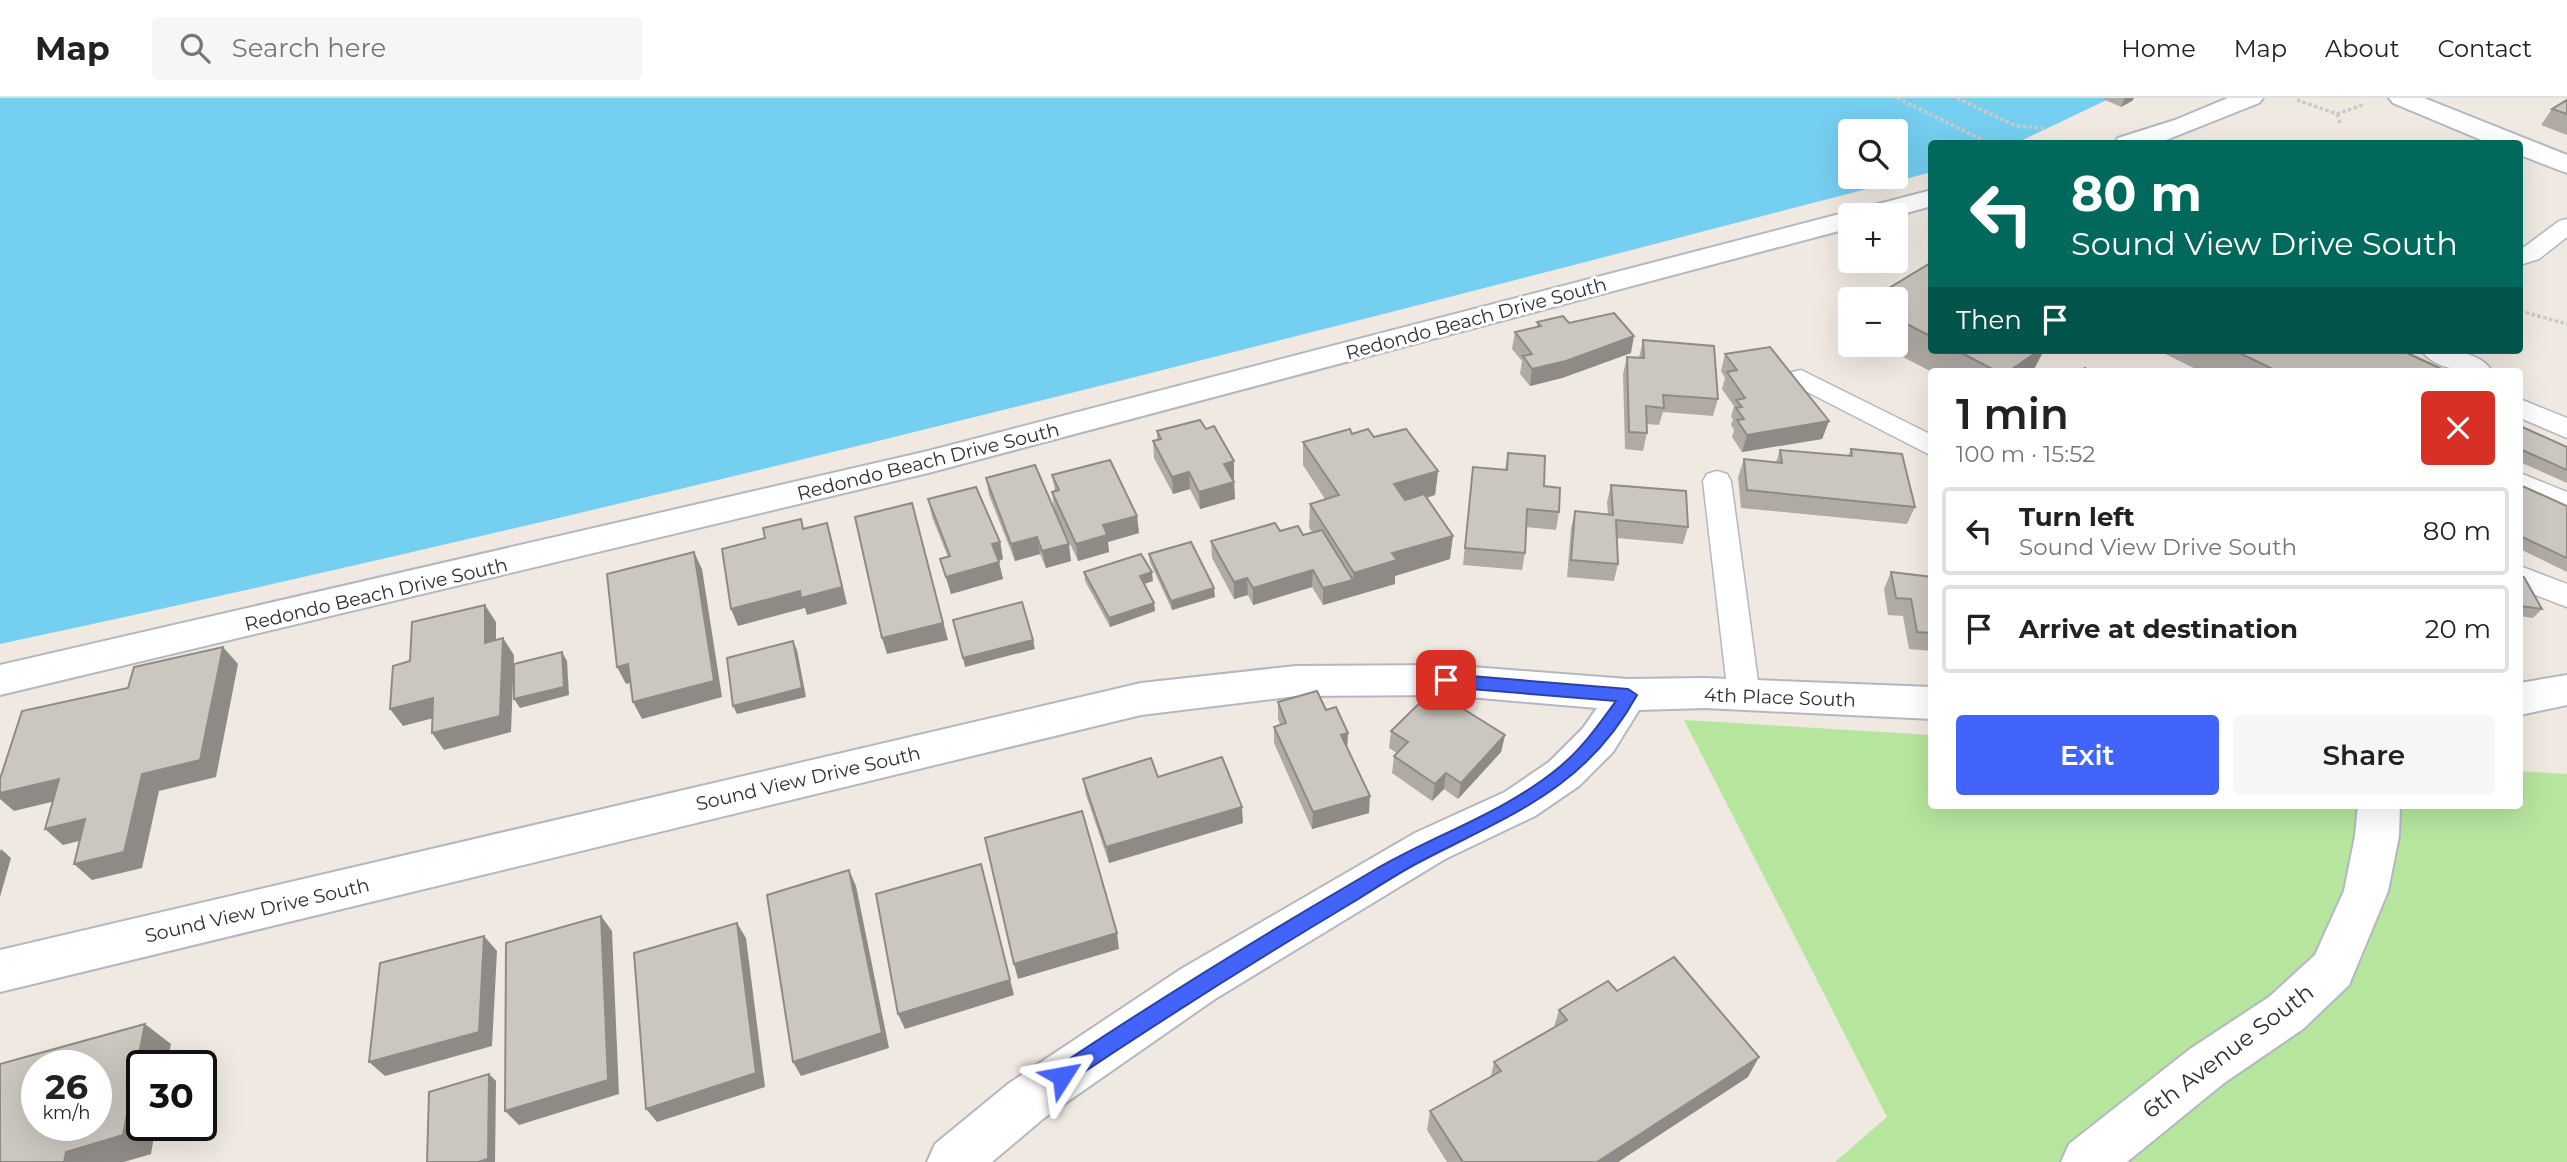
<!DOCTYPE html>
<meta charset="utf-8">
<style>
:root{--surface:#fff;--page:#f6f6f6;--text:#222;--muted:#767676;--line:#e0e0e0;--accent:#4264fb}
body{margin:0;font-family:Montserrat,sans-serif;background:var(--page);color:var(--text);height:100vh;display:flex;flex-direction:column;font-size:26px;white-space:nowrap}
*{box-sizing:border-box;margin:0}
p{font-size:23px;color:var(--muted)}
.icon{flex:none;width:38px;height:38px;fill:none;stroke:currentColor;stroke-width:2;stroke-linecap:round;stroke-linejoin:round}
.map{position:relative;flex:1;overflow:hidden}
.side{position:absolute;left:1928px;top:270px;width:595px;height:441px;display:flex;flex-direction:column;background:var(--surface);border-radius:7px;box-shadow:0 7px 28px #0002}
.side>*{flex:none}
.hud{position:absolute;left:1928px;top:42px;width:595px;height:214px;border-radius:7px;box-shadow:0 7px 28px #0002;background:#00695c;color:#fff;overflow:hidden}
.buttons{position:absolute;left:1838px;top:21px;display:grid;gap:14px}
.buttons a{display:grid;place-items:center;width:70px;height:70px;border-radius:7px;background:var(--surface);box-shadow:0 7px 28px #0002;font-size:35px}
.speed{position:absolute;left:21px;top:952px;display:flex;gap:14px;font-size:35px;font-weight:700;text-align:center}
.speed>*{display:grid;place-content:center;width:91px;height:91px;border-radius:50%;background:var(--surface);box-shadow:0 7px 28px #0002;line-height:1}
.speed small{font-size:18px;font-weight:400}
.speed .limit{border:4px solid #111;border-radius:10px;background:#fff;color:#111}
.pin{position:absolute;display:grid;place-items:center;width:60px;height:60px;color:#fff;margin:-30px;border-radius:14px;box-shadow:0 4px 10px #0006}
.me{position:absolute;width:77px;margin:-38px;rotate:56deg;stroke-linejoin:round;filter:drop-shadow(0 0 5px #0008)}
.turn{display:flex;align-items:center;gap:24px;height:147px;padding:0 28px;font-size:32px}
.turn .icon{width:91px;height:91px;stroke-width:2.5}
.turn b{display:block;font-size:49px;line-height:60px}
.then{display:flex;align-items:center;height:66px;padding:0 28px;background:#0003;gap:14px;font-size:26px}
.round{display:grid;place-items:center;flex:none;width:74px;height:74px;border-radius:7px;background:var(--page)}
.summary{display:flex;align-items:center;justify-content:space-between;height:119px;padding:0 28px}
h1{font-size:42px;font-weight:600;line-height:52px}
.cta{display:flex;gap:14px;margin-top:auto;padding:14px 28px}
.cta a{flex:1;height:80px;border-radius:7px;background:var(--accent);color:#fff;font-size:28px;font-weight:600;line-height:80px;text-align:center}
.cta a+a{background:var(--page);color:var(--text)}
ul{padding:0;list-style:none}
li{display:flex;align-items:center;gap:21px;height:88px;margin:0 14px 10px;padding:0 14px;border:4px solid var(--line);border-radius:7px}
li div{flex:1}
li b{display:block;font-size:26px}
li em{font-style:normal}
header{display:flex;align-items:center;gap:42px;box-sizing:border-box;height:98px;padding:0 35px;background:var(--surface);border-bottom:2px solid var(--line)}
header strong{font-size:33px}
nav{display:flex;gap:38px;margin-inline-start:auto;font-size:24px}
.search{width:490px;height:63px;background:var(--page);display:flex;align-items:center;gap:18px;box-sizing:border-box;padding:0 24px;border-radius:7px;color:var(--muted);font-size:26px}
.map>svg:first-child{display:block}
.green{fill:#b6e59e}
.water{fill:#75cff0;fill-rule:evenodd}
.lines{fill:none;stroke-linecap:round;stroke-linejoin:round}
.lane-casing{stroke:#b4b7c1;stroke-width:3}
.street-casing{stroke:#b4b7c1;stroke-width:4}
.secondary-casing{stroke:#b4b7c1;stroke-width:4}
.path{stroke:#c9c9c9;stroke-width:3.5;stroke-dasharray:3.5 2.5;stroke-linecap:butt}
.lane{fill:#fff;fill-rule:evenodd}
.street{fill:#fff;fill-rule:evenodd}
.secondary{fill:#fff;fill-rule:evenodd}
.wall{fill:#afaba4}
.shaded-wall{fill:#8e8b86}
.building{fill:#cbc7bf;stroke:#8e8b86;stroke-width:2;fill-rule:evenodd}
.route{fill:#4264fb;stroke:#2b41a3;stroke-width:2}
.labels{text-anchor:middle;stroke-width:6;stroke-linejoin:round;paint-order:stroke}
.street-label{font-size:19px;fill:#2e2e2e;stroke:#fff}
.near-street-label{font-size:23px;fill:#2e2e2e;stroke:#fff}
</style>
<header>
<strong>Map</strong>
<div class="search"><svg class="icon" aria-label="search" viewBox="0 0 24 24"><circle cx="10" cy="10" r="6"/><path d="M15 15l6 6"/></svg>Search here</div>
<nav><a>Home</a><a>Map</a><a>About</a><a>Contact</a></nav>
</header>
<div class="map">
<svg width="2567" height="1064" viewBox="0 0 2567 1064">
<rect width="100%" height="100%" fill="#efe9e1"/>
<polygon class="green" points="1684,622 1932,637 1932,707 2520,707 2520,673 2567,676 2567,1064 1835,1064 1887,1019"/>
<path class="water" d="M0,0H2111L2016,45L1932,46V74C1290,241 649,407 0,546ZM1850,33H1895V79H1850Z"/>
<g class="lines">
<g class="lane-casing">
<g id="lane">
<polygon points="2567,121 2567,139 2539,161 2520,167 2520,152 2559,123"/>
<path d="M2421,252C2444,252 2478,251 2492,273C2469,273 2436,274 2421,252Z"/>
<polygon points="1801,272 1932,337 1932,358 1792,286 1788,280 1792,274"/>
<polygon points="2520,301 2567,320 2567,340 2520,320"/>
<polygon points="1717,373 1727,376 1731,383 1760,598 1756,607 1744,611 1732,607 1728,598 1703,383 1707,376"/>
<polygon points="2520,375 2567,394 2567,416 2520,396"/>
<polygon points="2520,468 2567,486 2567,509 2520,491"/>
</g>
</g>
<g class="street-casing">
<g id="street">
<polygon points="1446,567 1628,581 1705,580 1932,589 1932,621 1705,610 1639,612 1613,654 1579,688 1535,718 1445,761 1215,901 1044,1020 992,1064 927,1064 935,1046 1008,986 1181,871 1415,735 1505,694 1549,664 1583,630 1597,610 1446,597 1296,598 1141,617 0,894 0,852 1141,585 1296,568"/>
<polygon points="2567,577 2567,607 2520,617 2520,585"/>
<polygon points="2358,707 2400,707 2399,738 2388,793 2349,887 2303,931 2224,985 2127,1064 2061,1064 2069,1046 2190,951 2269,899 2315,857 2344,793 2355,738"/>
</g>
</g>
<g class="secondary-casing">
<g id="secondary">
<polygon points="2228,0 2263,0 2259,5 2156,46 2114,46 2118,40 2175,22"/>
<polygon points="2389,0 2424,0 2567,57 2567,75 2520,57 2520,46 2491,46 2393,5"/>
<polygon points="1932,92 1932,108 1895,118 1850,117 1850,130 928,375 0,597 0,567 928,353"/>
</g>
</g>
<g class="path">
<polyline points="1897,0 1991,46"/>
<polyline points="1957,0 2016,28 2047,30"/>
<polyline points="2297,2 2337,16 2365,6"/>
<polyline points="2337,16 2340,25"/>
<polyline points="2520,213 2567,226"/>
</g>
<use href="#lane" class="lane"/>
<use href="#street" class="street"/>
<use href="#secondary" class="secondary"/>
</g>
<g class="wall">
<polygon points="2104,0 2134,0 2132,3 2121,9 2103,1"/>
<polygon points="2567,2 2567,37 2541,27 2552,11"/>
<polygon points="1932,164 1932,252 2044,252 2033,273 1932,273 1932,274 1880,247 1895,247 1895,201"/>
<polygon points="1537,224 1569,225 1631,255 1562,280 1530,288 1520,276 1522,263 1512,251 1515,234 1537,229"/>
<polygon points="1643,242 1718,301 1713,318 1663,314 1659,327 1647,326 1647,335 1643,353 1625,351 1623,276 1627,259 1639,260"/>
<polygon points="2157,252 2409,252 2407,255 2446,273 2200,273"/>
<polygon points="1725,256 1829,323 1822,341 1742,354 1732,339 1734,332 1731,327 1733,321 1731,319 1734,308 1722,291 1725,280 1721,273"/>
<polygon points="2520,328 2567,349 2567,385 2520,364"/>
<polygon points="1157,333 1234,381 1232,381 1234,384 1235,401 1200,411 1190,391 1173,396 1154,360 1153,343 1157,342"/>
<polygon points="1352,336 1374,339 1438,373 1435,397 1426,400 1450,461 1395,478 1395,486 1323,507 1312,489 1253,507 1248,497 1234,501 1212,460 1211,443 1280,433 1303,437 1313,435 1309,430 1310,406 1325,401 1303,367 1303,344"/>
<polygon points="1851,351 1915,409 1907,426 1741,410 1738,379 1744,361 1776,364 1780,352 1848,358"/>
<polygon points="1508,355 1544,388 1559,414 1556,432 1526,429 1525,455 1522,472 1463,467 1473,369 1505,372"/>
<polygon points="1052,377 1137,418 1139,435 1108,444 1109,454 1078,463 1054,411 1052,394 1055,393"/>
<polygon points="986,380 1071,463 1046,470 1040,456 1015,463 989,397"/>
<polygon points="1611,387 1688,429 1683,446 1617,440 1618,466 1614,483 1567,479 1571,430 1575,413 1608,416 1607,404"/>
<polygon points="2520,387 2567,408 2567,474 2520,451"/>
<polygon points="928,401 1000,444 1003,461 998,463 1003,481 951,496 940,461 948,459 932,419"/>
<polygon points="1149,456 1215,499 1172,512 1150,464"/>
<polygon points="1084,474 1153,483 1144,486 1154,505 1155,513 1110,529 1085,483"/>
<polygon points="1891,474 1932,479 1932,553 1909,551 1903,518 1888,517 1884,491"/>
<polygon points="2520,478 2542,511 2533,520 2520,518"/>
<polygon points="1278,604 1326,612 1348,635 1347,650 1369,715 1312,731 1274,645 1274,629 1280,627 1278,620"/>
<polygon points="1391,633 1505,637 1501,654 1458,701 1444,691 1432,703 1392,675 1394,658 1397,655 1389,650"/>
<polygon points="1158,679 1243,725 1109,765 1086,697 1083,681"/>
<polygon points="1617,893 1748,979 1618,1064 1447,1064 1427,1032 1430,1013 1491,978 1494,964 1554,929 1559,912"/>
</g>
<g class="shaded-wall">
<polygon points="2125,0 2134,0 2132,3 2121,9"/>
<polygon points="1634,238 1631,255 1562,280 1530,288 1532,271"/>
<polygon points="2040,252 2044,252 2033,273 2009,273"/>
<polygon points="1829,323 1822,341 1742,354 1747,337"/>
<polygon points="1234,363 1234,381 1225,383 1224,366"/>
<polygon points="1438,373 1435,397 1392,410 1394,386"/>
<polygon points="1189,374 1190,391 1173,396 1172,379"/>
<polygon points="1234,384 1235,401 1200,411 1199,394"/>
<polygon points="912,405 948,542 887,556 882,540"/>
<polygon points="1137,418 1139,435 1108,444 1109,454 1078,463 1076,446 1103,427"/>
<polygon points="827,425 832,442 847,506 807,517 805,510 738,528 731,511"/>
<polygon points="1453,438 1450,461 1395,478 1395,486 1323,507 1323,490 1353,482 1354,475 1392,455"/>
<polygon points="1037,439 1040,456 1015,463 1011,446"/>
<polygon points="1000,444 1003,461 996,464 992,446"/>
<polygon points="1069,446 1071,463 1046,470 1042,453"/>
<polygon points="694,454 702,471 722,599 642,621 633,604"/>
<polygon points="999,464 1003,481 951,496 946,479"/>
<polygon points="1313,472 1312,489 1253,507 1253,490"/>
<polygon points="1152,474 1153,483 1141,487 1140,478"/>
<polygon points="1247,480 1248,497 1234,501 1234,484"/>
<polygon points="1214,490 1215,499 1172,512 1171,503"/>
<polygon points="1154,505 1155,513 1110,529 1109,520"/>
<polygon points="485,507 496,524 496,561 485,545"/>
<polygon points="503,540 514,557 511,634 444,652 432,635"/>
<polygon points="1033,542 1035,551 965,569 963,560"/>
<polygon points="793,543 797,552 806,599 737,616 733,608"/>
<polygon points="223,549 238,566 216,679 159,693 142,770 92,782 74,766 142,676"/>
<polygon points="562,554 567,563 569,597 520,610 514,601"/>
<polygon points="628,566 637,583 626,586 617,569"/>
<polygon points="433,600 445,617 403,628 390,611"/>
<polygon points="1348,635 1347,652 1341,637"/>
<polygon points="1505,637 1501,654 1458,701 1461,685"/>
<polygon points="1446,675 1444,691 1432,703 1435,686"/>
<polygon points="59,681 76,698 14,713 0,701 0,695"/>
<polygon points="1370,698 1369,715 1312,731 1313,714"/>
<polygon points="1242,709 1243,725 1109,765 1106,749"/>
<polygon points="85,721 103,737 63,747 45,731"/>
<polygon points="1,751 11,760 0,799 0,754"/>
<polygon points="981,766 1014,897 905,931 898,916"/>
<polygon points="849,772 856,788 889,950 801,978 793,964"/>
<polygon points="601,818 612,833 619,996 519,1027 505,1013"/>
<polygon points="737,825 746,840 765,989 657,1024 646,1011"/>
<polygon points="1117,835 1119,851 1018,881 1014,866"/>
<polygon points="484,838 497,853 492,948 385,978 369,964"/>
<polygon points="145,926 171,946 167,968 142,968 142,1027 156,1027 151,1056 124,1064 64,1064 66,1054"/>
<polygon points="1759,959 1748,979 1618,1064 1597,1064"/>
<polygon points="489,976 496,983 495,1064 478,1064"/>
</g>
<g class="building">
<polygon points="2567,2 2567,16 2552,11"/>
<polygon points="1932,164 1932,239 1895,220 1895,201 1871,201"/>
<polygon points="1614,215 1634,238 1566,263 1532,271 1523,258 1532,256 1515,234 1541,228 1537,224 1563,218 1569,225"/>
<polygon points="1643,242 1714,248 1718,301 1663,297 1664,310 1646,308 1647,335 1629,334 1627,259 1644,260"/>
<polygon points="1770,249 1829,323 1747,337 1737,322 1744,321 1736,310 1742,309 1736,302 1745,300 1727,274 1737,272 1725,256"/>
<polygon points="1956,252 2040,252 2009,273 1996,273"/>
<polygon points="2233,252 2409,252 2407,255 2446,273 2271,273 2273,271"/>
<polygon points="2085,270 2090,273 2080,273"/>
<polygon points="1200,322 1206,331 1214,328 1234,363 1224,366 1234,384 1199,394 1189,374 1172,379 1153,343 1161,341 1157,333"/>
<polygon points="2520,328 2567,349 2567,372 2520,351"/>
<polygon points="1350,331 1352,336 1368,331 1374,339 1406,331 1438,373 1394,386 1405,402 1424,396 1453,438 1392,455 1397,462 1354,475 1310,406 1339,397 1303,344"/>
<polygon points="1851,351 1902,356 1915,409 1747,392 1744,361 1782,365 1780,352 1852,358"/>
<polygon points="1508,355 1545,358 1544,388 1560,390 1559,414 1527,411 1525,455 1465,450 1473,369 1507,372"/>
<polygon points="1110,362 1137,418 1103,427 1107,437 1076,446 1052,394 1059,392 1052,377"/>
<polygon points="1035,367 1069,446 1042,453 1037,439 1011,446 986,380"/>
<polygon points="1611,387 1686,393 1688,429 1616,422 1618,466 1571,462 1575,413 1613,417"/>
<polygon points="2520,387 2567,408 2567,460 2520,438"/>
<polygon points="976,389 1000,444 992,446 999,464 946,479 940,461 950,458 928,401"/>
<polygon points="912,405 943,525 882,540 855,419"/>
<polygon points="801,421 803,431 827,425 842,489 801,500 800,493 731,511 722,451 765,440 763,430"/>
<polygon points="1275,425 1280,433 1298,428 1303,437 1322,432 1353,482 1323,490 1313,472 1253,490 1247,480 1234,484 1211,443"/>
<polygon points="1191,444 1214,490 1171,503 1149,456"/>
<polygon points="694,454 714,583 633,604 628,566 617,569 607,476"/>
<polygon points="1141,456 1152,474 1140,478 1154,505 1109,520 1084,474"/>
<polygon points="1891,474 1932,479 1932,535 1917,534 1911,501 1896,500"/>
<polygon points="2520,478 2524,479 2542,511 2520,508"/>
<polygon points="1022,504 1033,542 963,560 953,522"/>
<polygon points="485,507 485,545 503,540 500,618 432,635 433,600 390,611 393,568 410,563 412,524"/>
<polygon points="793,543 802,590 733,608 727,560"/>
<polygon points="223,549 200,662 142,676 124,754 74,766 85,721 45,731 59,681 0,695 0,681 22,613 128,590 134,569"/>
<polygon points="562,554 564,589 514,601 514,566"/>
<polygon points="1433,592 1505,637 1461,685 1446,675 1435,686 1394,658 1408,644 1391,633"/>
<polygon points="1317,593 1326,612 1336,609 1348,635 1341,637 1370,698 1313,714 1274,629 1286,625 1278,604"/>
<polygon points="1222,659 1242,709 1106,749 1083,681 1151,660 1158,679"/>
<polygon points="1082,713 1117,835 1014,866 985,740"/>
<polygon points="981,766 1010,882 898,916 876,796"/>
<polygon points="849,772 882,935 793,964 767,797"/>
<polygon points="601,818 608,982 505,1013 506,845"/>
<polygon points="737,825 756,975 646,1011 634,855"/>
<polygon points="484,838 479,934 369,964 380,865"/>
<polygon points="1674,859 1759,959 1597,1064 1463,1064 1430,1013 1501,973 1494,964 1567,922 1559,912 1608,883 1617,893"/>
<path d="M145,926L123,1037L66,1054L64,1064H0V966ZM37,968H96V1027H37Z"/>
<polygon points="489,976 488,1061 478,1064 427,1064 429,994"/>
</g>
<path class="route" d="M1446,576L1628,591L1637,597C1584,694 1504,719 1414,767C1394,778 1374,791 1355,803C1258,861 1163,921 1069,984L1062,987L1054,984L1051,978L1054,971C1159,901 1263,837 1371,774C1431,738 1502,716 1557,671C1581,652 1598,628 1616,603L1446,589L1437,582Z"/>
<g class="labels">
<g class="street-label">
<text transform="translate(1476 220) rotate(-15)" y="7">Redondo Beach Drive South</text>
<text transform="translate(928 363) rotate(-14)" y="7">Redondo Beach Drive South</text>
<text transform="translate(376 496) rotate(-13)" y="7">Redondo Beach Drive South</text>
<text transform="translate(1780 599) rotate(2)" y="7">4th Place South</text>
<text transform="translate(808 680) rotate(-13)" y="7">Sound View Drive South</text>
<text transform="translate(257 812) rotate(-13)" y="7">Sound View Drive South</text>
</g>
<g class="near-street-label">
<text transform="translate(2228 953) rotate(-37)" y="8">6th Avenue South</text>
</g>
</g>
</svg>
<div class="buttons">
<a><svg class="icon" aria-label="search" viewBox="0 0 24 24"><circle cx="10" cy="10" r="6"/><path d="M15 15l6 6"/></svg></a>
<a>+</a>
<a>−</a>
</div>
<div class="speed"><div>26<small>km/h</small></div><div class="limit">30</div></div>
<div class="pin" style="left:1446px;top:582px;background:#d93025"><svg class="icon" aria-label="arrive" viewBox="0 0 24 24"><path d="M6 21V4h12l-3 4 3 4H6"/></svg></div>
<svg class="me" style="left:1062px;top:978px" viewBox="-20 -20 40 40"><path d="M0-17L14 15 0 8-14 15z" fill="#4264fb" stroke="#fff" stroke-width="4"/></svg>
<div class="hud">
<div class="turn"><svg class="icon" aria-label="left" viewBox="0 0 24 24"><path d="M17 20v-9H6M10 6l-5 5 5 5"/></svg><div><b>80 m</b>Sound View Drive South</div></div>
<div class="then">Then<svg class="icon" aria-label="arrive" viewBox="0 0 24 24"><path d="M6 21V4h12l-3 4 3 4H6"/></svg></div>
</div>
<section class="side">
<div class="summary"><div><h1>1 min</h1><p>100 m · 15:52</p></div><a class="round" style="background:#d93025;color:#fff"><svg class="icon" aria-label="close" viewBox="0 0 24 24"><path d="M6 6l12 12M18 6L6 18"/></svg></a></div>
<ul>
<li><svg class="icon" aria-label="left" viewBox="0 0 24 24"><path d="M17 20v-9H6M10 6l-5 5 5 5"/></svg><div><b>Turn left</b><p>Sound View Drive South</p></div><em>80 m</em></li>
<li><svg class="icon" aria-label="arrive" viewBox="0 0 24 24"><path d="M6 21V4h12l-3 4 3 4H6"/></svg><div><b>Arrive at destination</b></div><em>20 m</em></li>
</ul>
<div class="cta"><a>Exit</a><a>Share</a></div>
</section>
</div>
